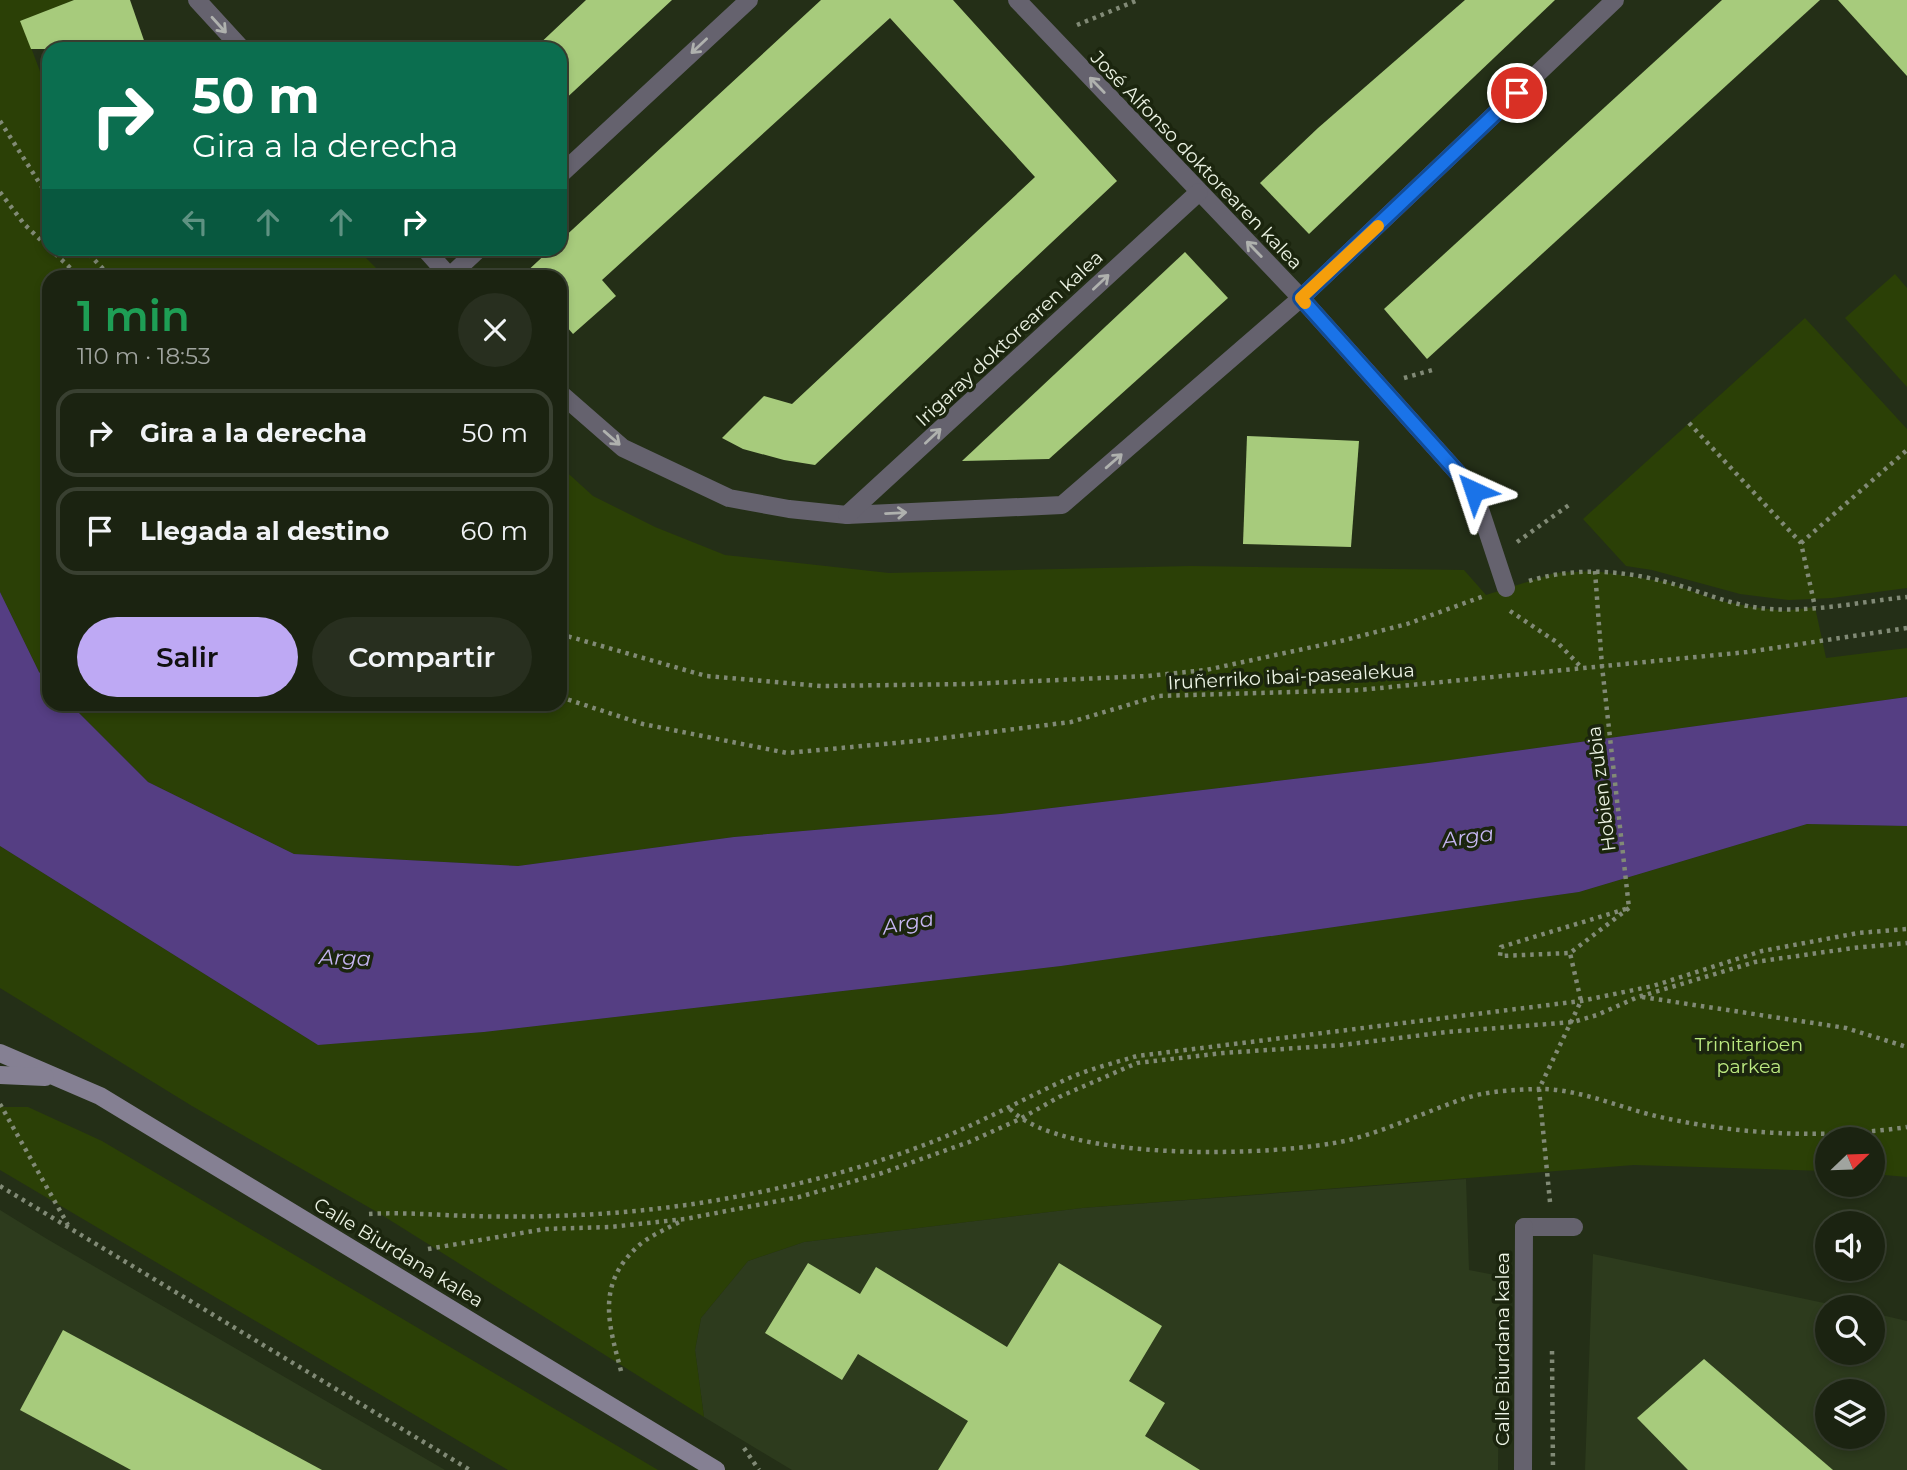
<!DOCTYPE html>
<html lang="es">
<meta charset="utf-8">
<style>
:root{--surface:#1b2311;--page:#282f1f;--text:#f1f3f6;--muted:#a0a49f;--line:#394031;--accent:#bea9f4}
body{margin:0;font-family:Montserrat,sans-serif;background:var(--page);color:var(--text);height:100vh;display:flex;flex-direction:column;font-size:26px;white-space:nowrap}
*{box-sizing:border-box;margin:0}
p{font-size:23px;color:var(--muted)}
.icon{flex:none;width:38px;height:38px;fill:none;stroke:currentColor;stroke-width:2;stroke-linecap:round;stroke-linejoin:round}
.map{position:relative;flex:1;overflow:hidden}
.panel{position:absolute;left:42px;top:270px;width:525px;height:441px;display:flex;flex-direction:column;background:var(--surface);border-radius:21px;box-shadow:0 4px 10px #0003,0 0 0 2px var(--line)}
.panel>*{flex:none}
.guide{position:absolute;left:42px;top:42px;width:525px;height:214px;border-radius:21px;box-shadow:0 4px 10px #0003,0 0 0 2px var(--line);background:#0b6e4f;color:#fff;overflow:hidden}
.needle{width:46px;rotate:67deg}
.tools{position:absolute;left:1815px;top:1127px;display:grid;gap:14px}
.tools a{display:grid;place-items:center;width:70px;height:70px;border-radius:50%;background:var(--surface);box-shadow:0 4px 10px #0003,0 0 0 2px var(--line);font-size:35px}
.pin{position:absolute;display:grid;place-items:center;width:60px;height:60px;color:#fff;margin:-30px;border:4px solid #fff;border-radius:50%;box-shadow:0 2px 7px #0007}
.me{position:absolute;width:77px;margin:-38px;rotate:318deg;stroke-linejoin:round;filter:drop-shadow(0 0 5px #0008)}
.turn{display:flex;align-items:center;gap:24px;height:147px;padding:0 35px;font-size:32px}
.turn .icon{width:91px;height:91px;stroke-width:2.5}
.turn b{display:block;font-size:49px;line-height:60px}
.lanes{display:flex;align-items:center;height:66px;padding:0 35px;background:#0003;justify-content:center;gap:35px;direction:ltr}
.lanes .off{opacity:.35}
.round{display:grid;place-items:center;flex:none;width:74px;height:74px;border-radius:37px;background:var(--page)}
.headline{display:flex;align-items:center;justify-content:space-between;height:119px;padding:0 35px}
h1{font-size:42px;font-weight:600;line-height:52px;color:#1e9e55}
.primary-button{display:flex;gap:14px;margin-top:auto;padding:14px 35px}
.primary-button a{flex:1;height:80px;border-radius:42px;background:var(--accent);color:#111;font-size:28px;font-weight:600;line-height:80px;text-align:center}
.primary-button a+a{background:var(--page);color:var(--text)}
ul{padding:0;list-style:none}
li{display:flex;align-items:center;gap:21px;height:88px;margin:0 14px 10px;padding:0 21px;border:4px solid var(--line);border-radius:21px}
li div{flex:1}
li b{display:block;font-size:26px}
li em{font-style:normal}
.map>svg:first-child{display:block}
.built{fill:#2d3b1d;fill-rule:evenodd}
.green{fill:#2b4006}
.water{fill:#553e83}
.building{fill:#a7cb7c}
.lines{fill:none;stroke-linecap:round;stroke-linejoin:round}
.path{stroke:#818a76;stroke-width:4.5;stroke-dasharray:3.5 5;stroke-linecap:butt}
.lane{stroke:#65626e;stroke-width:18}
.street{stroke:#65626e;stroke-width:18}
.secondary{stroke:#858093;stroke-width:18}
.oneway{stroke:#afb1ae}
.route-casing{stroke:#114b97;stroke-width:18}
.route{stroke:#1a73e8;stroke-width:12}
.slow{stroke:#f59e0b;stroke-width:12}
.labels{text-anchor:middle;stroke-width:7;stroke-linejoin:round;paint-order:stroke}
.street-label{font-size:19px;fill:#ebf2e3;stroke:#1b250e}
.park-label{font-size:19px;fill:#bcea81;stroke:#1b250e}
.water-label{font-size:21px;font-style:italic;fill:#c6b6f2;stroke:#1b250e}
</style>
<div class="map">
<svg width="1907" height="1470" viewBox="0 0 1907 1470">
<rect width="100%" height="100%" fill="#242f17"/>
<g class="built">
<polygon points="1466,1179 1469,1270 1500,1276 1498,1470 792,1470 704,1417 695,1350 701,1318 748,1261 804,1242 1082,1208"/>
<polygon points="0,1210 47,1239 445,1470 0,1470"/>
<path d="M1593,1254L1843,1307H1827V1353H1872L1873,1313L1907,1321V1470H1585ZM1827,1391H1872V1437H1827Z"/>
</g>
<g class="green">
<polygon points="0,0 74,0 21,21 49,95 49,248 357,249 384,276 49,276 49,682 39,672 0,592"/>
<polygon points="1895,274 1907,288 1907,387 1845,318"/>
<polygon points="1805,318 1907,429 1907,588 1832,598 1789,600 1740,594 1652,570 1626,566 1583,519"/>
<polygon points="560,466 593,496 655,527 725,555 889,573 1191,566 1464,570 1486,595 1555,573 1595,571 1667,582 1716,600 1753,607 1783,611 1815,607 1826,658 1907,648 1907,697 1428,763 1001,814 734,837 518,866 294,854 148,782 70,704 560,704"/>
<polygon points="1807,824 1907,826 1907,1177 1873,1174 1872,1139 1827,1139 1827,1171 1634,1165 1082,1208 804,1242 748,1261 701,1318 695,1350 704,1417 377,1212 192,1106 0,988 0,846 318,1045 484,1032 1061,966 1579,892"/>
<polygon points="0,1107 28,1107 102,1141 658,1470 508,1470 0,1170"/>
</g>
<polygon class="water" points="0,592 39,672 49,682 49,704 70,704 148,782 294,854 518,866 734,837 1001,814 1428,763 1907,697 1907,826 1807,824 1579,892 1061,966 484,1032 318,1045 0,846"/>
<g class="building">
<polygon points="74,0 130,0 147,49 31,49 20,21"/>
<polygon points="586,0 672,0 560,104 560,49 534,49"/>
<polygon points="821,0 953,0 1117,181 815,465 784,460 743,449 722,438 764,396 792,404 1035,177 890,18 602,280 616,296 573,334 560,319 560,276 522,276 552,248 560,248 560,241"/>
<polygon points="1465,0 1555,0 1309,234 1260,183 1318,128"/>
<polygon points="1722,0 1820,0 1427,359 1384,309"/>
<polygon points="1838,0 1907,0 1907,76"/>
<polygon points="1185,252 1228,298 1049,459 962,461"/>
<polygon points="1247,436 1359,441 1351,547 1243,544"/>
<polygon points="808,1263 860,1294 876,1267 1007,1347 1059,1263 1162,1326 1129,1381 1165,1403 1145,1436 1200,1470 938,1470 968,1421 858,1354 842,1380 765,1333"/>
<polygon points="63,1330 322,1470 131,1470 20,1410"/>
<polygon points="1704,1359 1833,1470 1688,1470 1637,1418"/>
</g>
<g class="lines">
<g class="path">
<polyline points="1077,25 1138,0"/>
<polyline points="0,121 49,198"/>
<polyline points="0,192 24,224 49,248"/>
<polyline points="49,248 79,276"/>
<polyline points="83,248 110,276"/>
<polyline points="1404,378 1436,369"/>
<polyline points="1689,423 1801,543 1815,607"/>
<polyline points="1517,542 1569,505"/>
<polyline points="1801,543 1907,450"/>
<polyline points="1595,571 1602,666 1629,908"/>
<path d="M1529,581C1573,567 1621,570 1666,582C1695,589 1722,602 1753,607C1803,615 1857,602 1907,597"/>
<polyline points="1510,611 1558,643 1582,668"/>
<polyline points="560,634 706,676 821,686 968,684 1148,676 1206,670 1345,640 1407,624 1484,596"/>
<polyline points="560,697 643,724 787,753 927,740 1071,722 1158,696 1360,690 1747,652 1907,628"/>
<polygon points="1629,908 1570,953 1500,956 1501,947"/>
<polyline points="1642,997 1846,1028 1907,1047"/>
<polyline points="0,1104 68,1225"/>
<path d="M1010,1109C1063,1163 1277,1157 1349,1140C1388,1130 1425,1112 1463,1099C1486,1091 1513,1090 1537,1089C1578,1088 1620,1108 1660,1117C1740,1135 1826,1139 1907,1127"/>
<polyline points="0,1186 470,1470"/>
<polyline points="1550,1202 1539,1089 1581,1001 1570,953"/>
<path d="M369,1214C403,1212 436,1215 470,1216C542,1218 615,1215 686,1205C770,1193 859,1171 937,1140C982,1122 1023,1099 1067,1079C1089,1069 1114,1063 1137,1056L1581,1001L1653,986L1762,951L1858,933L1907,929"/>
<polyline points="428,1249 545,1229 610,1227 685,1219 799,1197 882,1173 969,1142 1020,1119 1059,1097 1137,1063 1223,1053 1342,1045 1447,1032 1573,1022 1597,1015 1638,997 1755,962 1853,948 1907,943"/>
<polyline points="1552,1351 1553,1470"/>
<path d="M621,1371C609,1325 596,1286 636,1248C648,1236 669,1228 683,1220"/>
<polyline points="744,1448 759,1470"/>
</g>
<polyline class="lane" points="1524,1227 1574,1227"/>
<g class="street">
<polyline points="197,0 242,49"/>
<polyline points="1017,0 1301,298 1474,491 1506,588"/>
<polyline points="560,175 749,0"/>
<polyline points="424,248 449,276"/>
<polyline points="450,276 480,248"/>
<polyline points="560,393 623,448 729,498 789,509 847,515 1062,505 1301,298 1615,0"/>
<polyline points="847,515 1199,192"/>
<polyline points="1523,1470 1524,1227"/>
</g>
<g class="secondary">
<polyline points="0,1053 100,1096 716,1470"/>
<polyline points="0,1075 45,1077"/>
</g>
</g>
<defs><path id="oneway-shaft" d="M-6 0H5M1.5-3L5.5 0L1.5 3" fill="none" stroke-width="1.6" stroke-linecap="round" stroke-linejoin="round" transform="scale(1.75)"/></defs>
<g class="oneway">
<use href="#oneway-shaft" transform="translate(219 25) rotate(48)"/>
<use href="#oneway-shaft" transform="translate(699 46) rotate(137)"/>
<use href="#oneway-shaft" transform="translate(1097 85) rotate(-134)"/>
<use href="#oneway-shaft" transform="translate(1254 249) rotate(-134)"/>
<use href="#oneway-shaft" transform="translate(1101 282) rotate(-43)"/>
<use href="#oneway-shaft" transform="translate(933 436) rotate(-43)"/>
<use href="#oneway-shaft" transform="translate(612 438) rotate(41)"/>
<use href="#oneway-shaft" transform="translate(1114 461) rotate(-41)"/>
<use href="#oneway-shaft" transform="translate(896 513) rotate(-3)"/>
</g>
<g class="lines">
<g class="route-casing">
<polyline id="route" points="1474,491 1301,298 1517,93"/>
</g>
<use href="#route" class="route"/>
<polyline class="slow" points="1305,303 1301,298 1378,226"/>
</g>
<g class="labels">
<g class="street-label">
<text transform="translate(1197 160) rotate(46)" y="7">José Alfonso doktorearen kalea</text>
<text transform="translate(1009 338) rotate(-43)" y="7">Irigaray doktorearen kalea</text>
<text transform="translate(1291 676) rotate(-3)" y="7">Iruñerriko ibai-pasealekua</text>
<text transform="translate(1601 789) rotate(-97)" y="7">Hobien zubia</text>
<text transform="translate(399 1252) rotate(31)" y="7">Calle Biurdana kalea</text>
<text transform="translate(1502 1349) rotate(-90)" y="7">Calle Biurdana kalea</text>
</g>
<g class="park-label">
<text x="1749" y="1051">Trinitarioen<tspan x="1749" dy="22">parkea</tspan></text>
</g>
<g class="water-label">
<text transform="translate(1468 837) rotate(-8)" y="7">Arga</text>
<text transform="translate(908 923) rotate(-10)" y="7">Arga</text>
<text transform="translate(345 958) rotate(2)" y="7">Arga</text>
</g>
</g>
</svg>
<div class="tools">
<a><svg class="needle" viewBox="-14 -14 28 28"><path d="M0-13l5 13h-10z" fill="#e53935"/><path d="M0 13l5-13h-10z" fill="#a0a49f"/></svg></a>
<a><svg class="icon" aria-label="sound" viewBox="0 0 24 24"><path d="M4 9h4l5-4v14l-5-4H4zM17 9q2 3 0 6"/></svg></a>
<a><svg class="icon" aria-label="search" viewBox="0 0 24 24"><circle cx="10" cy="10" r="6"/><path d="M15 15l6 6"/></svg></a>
<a><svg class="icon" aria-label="layers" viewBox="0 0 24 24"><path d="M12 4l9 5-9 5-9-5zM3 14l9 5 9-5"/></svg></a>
</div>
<div class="pin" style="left:1517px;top:93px;background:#d93025"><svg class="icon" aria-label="arrive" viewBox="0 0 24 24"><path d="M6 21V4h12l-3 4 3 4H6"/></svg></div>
<svg class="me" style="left:1474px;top:491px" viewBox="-20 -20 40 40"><path d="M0-17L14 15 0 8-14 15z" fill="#1a73e8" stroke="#fff" stroke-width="4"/></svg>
<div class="guide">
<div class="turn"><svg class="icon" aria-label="right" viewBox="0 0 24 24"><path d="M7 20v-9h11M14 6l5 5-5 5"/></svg><div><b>50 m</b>Gira a la derecha</div></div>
<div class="lanes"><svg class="icon off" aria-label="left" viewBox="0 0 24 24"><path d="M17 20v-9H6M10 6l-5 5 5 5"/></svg><svg class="icon off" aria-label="ahead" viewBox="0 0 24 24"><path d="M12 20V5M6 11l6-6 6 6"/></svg><svg class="icon off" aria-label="ahead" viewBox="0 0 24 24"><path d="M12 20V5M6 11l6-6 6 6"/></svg><svg class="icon" aria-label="right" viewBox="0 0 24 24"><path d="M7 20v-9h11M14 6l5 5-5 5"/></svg></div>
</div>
<section class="panel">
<div class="headline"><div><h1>1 min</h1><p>110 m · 18:53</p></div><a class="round"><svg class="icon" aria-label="close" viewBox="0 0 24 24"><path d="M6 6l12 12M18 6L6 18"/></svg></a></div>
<ul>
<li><svg class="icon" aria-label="right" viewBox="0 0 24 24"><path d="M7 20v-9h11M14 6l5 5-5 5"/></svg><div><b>Gira a la derecha</b></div><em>50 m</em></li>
<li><svg class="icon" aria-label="arrive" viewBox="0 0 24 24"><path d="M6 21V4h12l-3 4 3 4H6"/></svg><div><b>Llegada al destino</b></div><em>60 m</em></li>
</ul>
<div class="primary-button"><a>Salir</a><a>Compartir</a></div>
</section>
</div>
